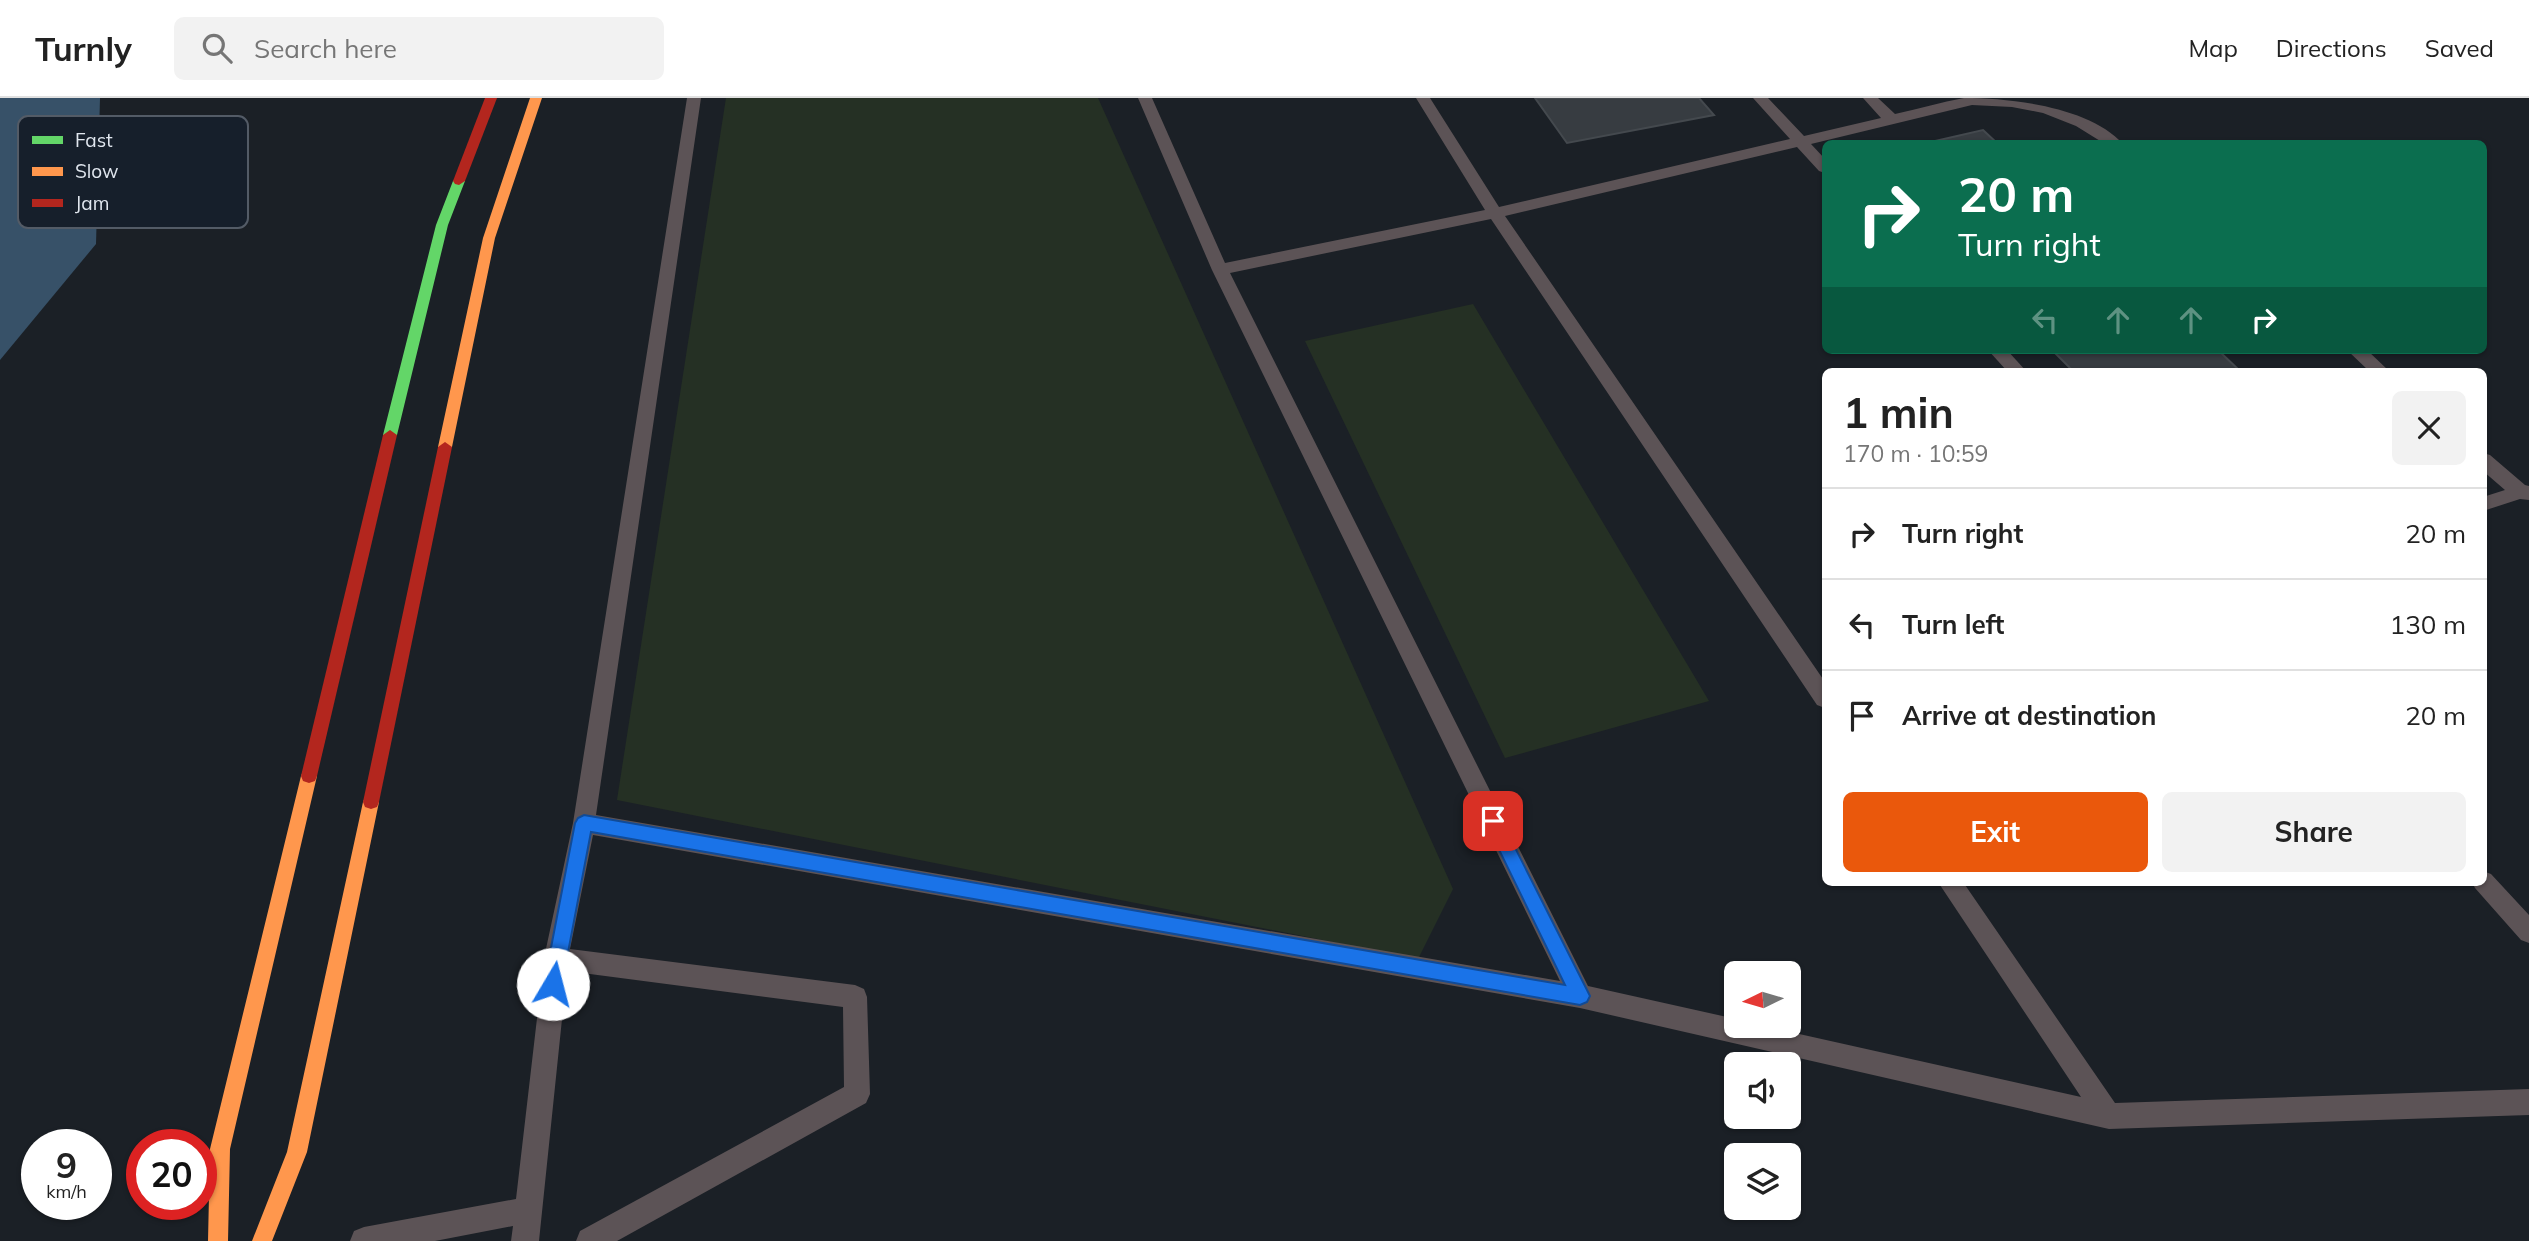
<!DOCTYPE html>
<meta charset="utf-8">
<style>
:root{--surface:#fff;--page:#f2f2f2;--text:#222;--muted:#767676;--line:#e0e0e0;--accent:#ea580c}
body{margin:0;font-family:Mulish,sans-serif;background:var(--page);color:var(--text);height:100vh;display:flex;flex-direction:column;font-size:26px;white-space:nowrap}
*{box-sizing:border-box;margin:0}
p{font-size:23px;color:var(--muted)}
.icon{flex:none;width:38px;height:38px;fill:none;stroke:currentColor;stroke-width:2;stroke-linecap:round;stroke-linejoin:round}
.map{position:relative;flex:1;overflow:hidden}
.panel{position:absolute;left:1822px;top:270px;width:665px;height:518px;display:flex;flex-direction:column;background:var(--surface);border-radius:10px;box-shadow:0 2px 5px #0004}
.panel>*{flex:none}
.hud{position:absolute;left:1822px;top:42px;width:665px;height:214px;border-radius:10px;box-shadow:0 2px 5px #0004;background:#0b6e4f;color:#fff;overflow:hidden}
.needle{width:46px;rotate:265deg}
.controls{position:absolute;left:1724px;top:863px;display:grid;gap:14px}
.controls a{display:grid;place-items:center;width:77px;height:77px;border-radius:10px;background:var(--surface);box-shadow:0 2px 5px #0004;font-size:35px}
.speed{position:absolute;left:21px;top:1031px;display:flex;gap:14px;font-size:35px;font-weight:700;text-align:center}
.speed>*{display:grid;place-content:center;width:91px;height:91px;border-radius:50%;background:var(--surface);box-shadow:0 2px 5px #0004;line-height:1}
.speed small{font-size:18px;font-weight:400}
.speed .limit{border:10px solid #d22;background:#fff;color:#111}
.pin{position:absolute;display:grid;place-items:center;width:60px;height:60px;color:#fff;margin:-30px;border-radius:14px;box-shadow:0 4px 10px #0006}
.me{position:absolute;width:77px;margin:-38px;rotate:8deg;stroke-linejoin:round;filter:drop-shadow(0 0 5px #0008)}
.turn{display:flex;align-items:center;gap:24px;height:147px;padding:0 21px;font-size:32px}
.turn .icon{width:91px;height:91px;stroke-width:2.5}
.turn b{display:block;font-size:49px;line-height:60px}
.lanes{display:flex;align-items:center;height:66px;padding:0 21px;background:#0003;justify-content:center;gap:35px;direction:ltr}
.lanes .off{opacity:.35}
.round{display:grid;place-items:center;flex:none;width:74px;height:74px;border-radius:10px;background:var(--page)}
.head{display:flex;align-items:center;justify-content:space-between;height:119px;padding:0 21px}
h1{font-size:42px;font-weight:700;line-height:52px}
.action{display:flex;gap:14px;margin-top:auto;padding:14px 21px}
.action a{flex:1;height:80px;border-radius:10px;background:var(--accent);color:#fff;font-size:28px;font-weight:700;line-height:80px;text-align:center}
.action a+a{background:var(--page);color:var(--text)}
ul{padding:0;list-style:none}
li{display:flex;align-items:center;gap:21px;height:91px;padding:0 21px;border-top:2px solid var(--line)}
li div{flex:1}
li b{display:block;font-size:26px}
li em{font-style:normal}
header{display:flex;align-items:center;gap:42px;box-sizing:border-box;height:98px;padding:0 35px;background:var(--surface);border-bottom:2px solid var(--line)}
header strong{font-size:33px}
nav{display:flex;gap:38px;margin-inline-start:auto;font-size:24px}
.search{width:490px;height:63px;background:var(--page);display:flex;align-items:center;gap:18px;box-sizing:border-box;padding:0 24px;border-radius:10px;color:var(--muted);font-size:26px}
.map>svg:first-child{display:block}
.green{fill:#253024}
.water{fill:#375168}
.building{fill:#373c41;stroke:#44494e;stroke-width:2}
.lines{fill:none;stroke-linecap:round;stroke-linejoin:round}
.lane{fill:#5c5356;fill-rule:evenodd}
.fast{fill:#63d668;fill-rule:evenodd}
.slow{fill:#ff974d;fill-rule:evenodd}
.jam{fill:#b3261e;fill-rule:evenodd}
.route{fill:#1a73e8;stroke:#114b97;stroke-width:2}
.key{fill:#161f2b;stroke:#535b66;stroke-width:2}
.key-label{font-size:19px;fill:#e0e6ee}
</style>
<header>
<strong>Turnly</strong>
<div class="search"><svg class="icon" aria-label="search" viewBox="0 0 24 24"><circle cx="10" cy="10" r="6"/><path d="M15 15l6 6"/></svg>Search here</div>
<nav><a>Map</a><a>Directions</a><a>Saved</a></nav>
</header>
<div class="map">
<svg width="2529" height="1143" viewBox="0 0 2529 1143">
<rect width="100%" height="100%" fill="#1b2026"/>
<g class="green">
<polygon points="726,0 1098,0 1453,791 1418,861 617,702"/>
<polygon points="1473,206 1709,603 1505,660 1305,243"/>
</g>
<polygon class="water" points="0,0 100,0 96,146 0,262"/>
<g class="building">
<polygon points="1535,0 1699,0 1714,17 1567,45"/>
<polygon points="1983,32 1998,46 1922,46"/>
<polygon points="2052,252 2218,252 2240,273 2073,273"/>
</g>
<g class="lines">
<g class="lane">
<path d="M687,0H701L596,717L1560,883L1212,172L1138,0H1152L1225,165L1485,112L1416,0H1430L1499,109L1790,41L1753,0H1768L1804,38L1881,20L1863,0H1878L1895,16C1918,11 1941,4 1964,0C2012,0 2090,9 2123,46H2105L2076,28L2043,15L2012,9L1972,7L1811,46L1825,61V75L1819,73L1797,49L1505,118L1825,584V610L1817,607L1491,121L1230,175L1588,888L1736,921V928H1763L2081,999L1938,784H1963L2115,1005L2529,991V1017L2109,1031L1580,910L593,737L570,851L855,887L864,891L867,899L870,996L866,1005L617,1143H576L580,1133L844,989L843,909L567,873L539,1143H511L513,1128L435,1143H350L354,1133L364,1129L516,1101L544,860L573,725Z"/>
<polygon points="1988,252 2007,252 2026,273 2007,273"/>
<polygon points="2347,252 2367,252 2389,273 2369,273"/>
<polygon points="2483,355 2490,357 2525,387 2529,388 2529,402 2520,401 2483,413 2483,399 2505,392 2483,373"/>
<polygon points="2483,773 2491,776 2529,817 2529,845 2521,842 2475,790 2472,784 2483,784"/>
</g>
<polygon class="fast" points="459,79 465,83 448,127 397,337 390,342 383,337 436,127 453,83"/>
<g class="slow">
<polygon points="530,0 542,0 495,140 452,349 445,354 438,349 483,140"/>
<polygon points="309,671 315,673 317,678 230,1051 228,1143 208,1143 210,1051 301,678 303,673"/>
<polygon points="371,697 377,699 379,704 307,1054 272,1143 252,1143 287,1054 363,704 365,699"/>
</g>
<g class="jam">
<polygon points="485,0 497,0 465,83 459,87 455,86 453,83"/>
<polygon points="390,332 397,337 317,678 315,683 309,685 303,683 301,678 383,337"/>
<polygon points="445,344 452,349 379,704 377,709 371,711 365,709 363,704 438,349"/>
</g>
</g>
<polygon class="route" points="1493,715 1499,718 1587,892 1590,898 1587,904 1580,907 591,734 562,886 560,892 553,894 546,892 544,886 575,725 578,720 584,717 1565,887 1485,723 1487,718"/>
<rect x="18" y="18" width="230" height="112" rx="10" class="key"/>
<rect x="32" y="38" width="31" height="8" fill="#63d668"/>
<rect x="32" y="69" width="31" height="9" fill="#ff974d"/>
<rect x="32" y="101" width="31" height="8" fill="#b3261e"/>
<g class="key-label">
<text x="75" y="49">Fast</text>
<text x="75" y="80">Slow</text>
<text x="75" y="112">Jam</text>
</g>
</svg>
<div class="controls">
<a><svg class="needle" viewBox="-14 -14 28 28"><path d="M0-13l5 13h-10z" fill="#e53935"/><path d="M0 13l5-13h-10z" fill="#767676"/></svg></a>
<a><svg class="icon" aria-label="sound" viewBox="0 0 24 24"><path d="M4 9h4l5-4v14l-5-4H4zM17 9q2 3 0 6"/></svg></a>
<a><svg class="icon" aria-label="layers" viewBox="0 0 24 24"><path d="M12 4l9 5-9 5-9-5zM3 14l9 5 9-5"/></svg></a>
</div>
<div class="speed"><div>9<small>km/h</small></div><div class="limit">20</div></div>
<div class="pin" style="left:1493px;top:723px;background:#d93025"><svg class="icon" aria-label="arrive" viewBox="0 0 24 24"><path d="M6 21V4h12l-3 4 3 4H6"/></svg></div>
<svg class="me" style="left:553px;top:886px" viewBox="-20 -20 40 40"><circle r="19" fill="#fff"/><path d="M0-13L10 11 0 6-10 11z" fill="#1a73e8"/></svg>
<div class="hud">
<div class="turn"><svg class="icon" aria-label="right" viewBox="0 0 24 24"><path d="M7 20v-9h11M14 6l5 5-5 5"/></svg><div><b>20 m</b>Turn right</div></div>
<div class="lanes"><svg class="icon off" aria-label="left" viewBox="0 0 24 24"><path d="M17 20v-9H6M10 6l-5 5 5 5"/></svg><svg class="icon off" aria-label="ahead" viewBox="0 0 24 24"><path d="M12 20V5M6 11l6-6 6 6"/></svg><svg class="icon off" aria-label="ahead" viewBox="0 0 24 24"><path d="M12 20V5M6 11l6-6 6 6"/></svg><svg class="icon" aria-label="right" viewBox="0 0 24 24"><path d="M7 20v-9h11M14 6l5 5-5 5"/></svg></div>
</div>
<section class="panel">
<div class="head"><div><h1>1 min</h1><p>170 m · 10:59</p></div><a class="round"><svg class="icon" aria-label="close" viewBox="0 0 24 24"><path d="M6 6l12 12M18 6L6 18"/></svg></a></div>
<ul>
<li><svg class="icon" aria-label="right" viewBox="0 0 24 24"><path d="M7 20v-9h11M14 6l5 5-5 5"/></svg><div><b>Turn right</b></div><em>20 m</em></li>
<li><svg class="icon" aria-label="left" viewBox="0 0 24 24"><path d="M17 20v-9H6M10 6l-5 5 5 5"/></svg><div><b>Turn left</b></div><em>130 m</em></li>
<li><svg class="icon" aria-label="arrive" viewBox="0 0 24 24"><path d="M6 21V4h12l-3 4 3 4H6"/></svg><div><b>Arrive at destination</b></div><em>20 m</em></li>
</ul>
<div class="action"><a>Exit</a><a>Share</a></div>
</section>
</div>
